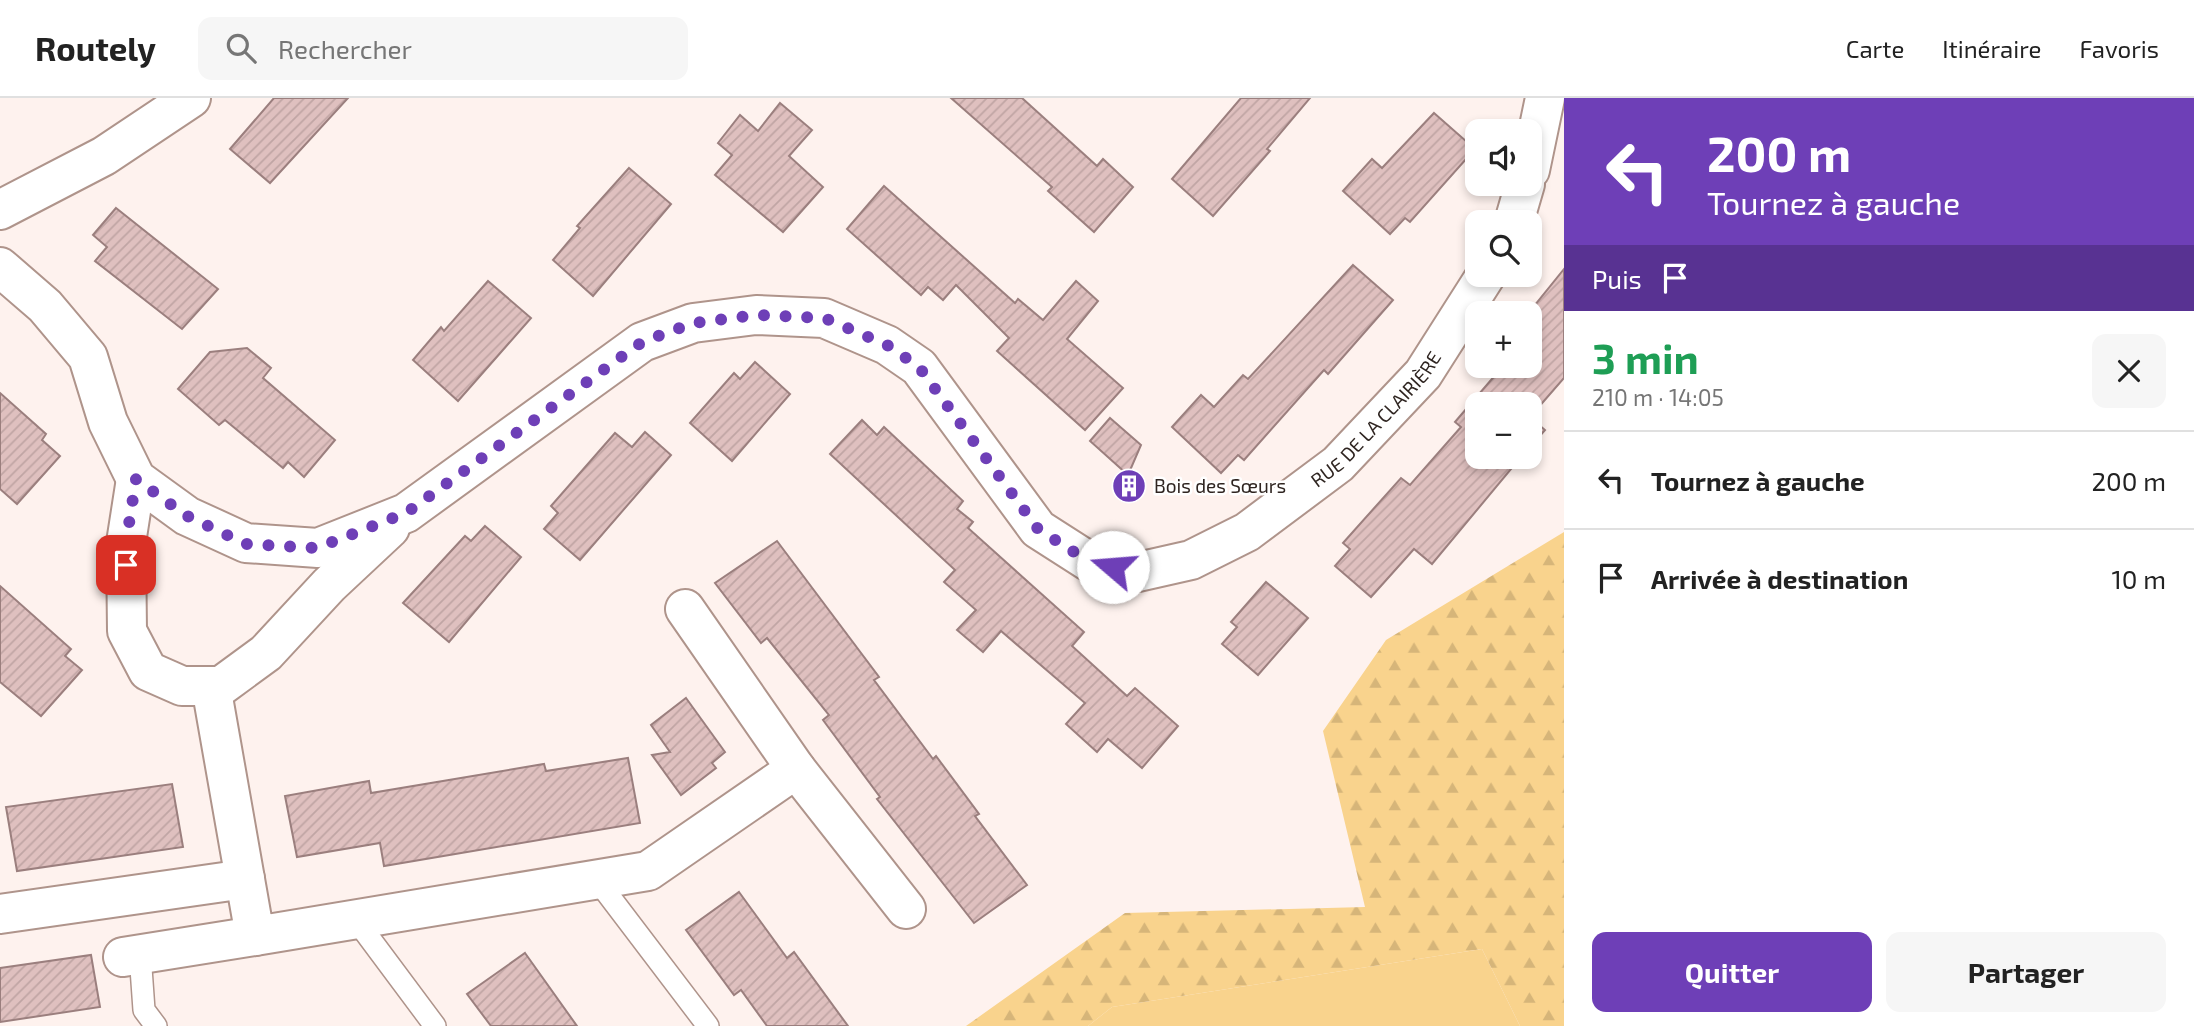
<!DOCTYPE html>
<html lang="fr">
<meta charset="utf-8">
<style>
:root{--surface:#fff;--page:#f6f6f6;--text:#222;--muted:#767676;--line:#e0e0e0;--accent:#6e3fb7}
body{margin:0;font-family:"Exo 2",sans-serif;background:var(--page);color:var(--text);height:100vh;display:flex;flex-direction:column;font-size:26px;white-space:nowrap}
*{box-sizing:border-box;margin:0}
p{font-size:23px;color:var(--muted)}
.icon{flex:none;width:38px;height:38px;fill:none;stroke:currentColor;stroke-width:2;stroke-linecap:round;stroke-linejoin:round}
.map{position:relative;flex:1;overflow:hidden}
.side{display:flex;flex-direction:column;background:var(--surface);width:630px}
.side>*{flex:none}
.guide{background:#6e3fb7;color:#fff;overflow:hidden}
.tools{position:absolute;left:1465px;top:21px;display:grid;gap:14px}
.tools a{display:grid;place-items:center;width:77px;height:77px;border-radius:14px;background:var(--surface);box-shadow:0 4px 10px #0003;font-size:35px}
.pin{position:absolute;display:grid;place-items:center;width:60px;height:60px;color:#fff;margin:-30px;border-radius:14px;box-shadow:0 4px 10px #0006}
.me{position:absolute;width:77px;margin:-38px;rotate:288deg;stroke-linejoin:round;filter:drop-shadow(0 0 5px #0008)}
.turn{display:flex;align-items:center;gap:24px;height:147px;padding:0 28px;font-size:32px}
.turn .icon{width:91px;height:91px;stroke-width:2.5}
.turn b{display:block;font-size:49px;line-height:60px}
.then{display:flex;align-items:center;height:66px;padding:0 28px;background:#0003;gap:14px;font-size:26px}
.round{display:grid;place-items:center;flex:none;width:74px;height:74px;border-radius:14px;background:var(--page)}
.headline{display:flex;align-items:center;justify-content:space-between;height:119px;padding:0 28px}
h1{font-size:42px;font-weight:700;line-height:52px;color:#1e9e55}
.action{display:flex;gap:14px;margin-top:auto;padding:14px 28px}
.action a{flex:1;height:80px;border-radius:14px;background:var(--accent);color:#fff;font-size:28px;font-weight:700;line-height:80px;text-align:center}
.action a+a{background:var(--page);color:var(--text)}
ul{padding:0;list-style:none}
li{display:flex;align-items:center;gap:21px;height:98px;padding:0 28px;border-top:2px solid var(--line)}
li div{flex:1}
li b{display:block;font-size:26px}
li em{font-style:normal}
header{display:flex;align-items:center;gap:42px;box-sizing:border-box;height:98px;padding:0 35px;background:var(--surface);border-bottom:2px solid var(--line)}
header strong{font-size:33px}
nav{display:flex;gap:38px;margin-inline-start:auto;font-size:24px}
.search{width:490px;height:63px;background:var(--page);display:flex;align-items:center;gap:18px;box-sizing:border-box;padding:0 24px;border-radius:14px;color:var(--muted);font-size:26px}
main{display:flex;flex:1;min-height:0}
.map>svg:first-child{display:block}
.grass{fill:#f9d38d}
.forest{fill:url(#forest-firs)}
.building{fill:url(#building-hatch);stroke:#9b7f7e;stroke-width:2}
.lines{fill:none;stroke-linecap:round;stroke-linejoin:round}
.service-casing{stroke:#af948b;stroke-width:24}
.minor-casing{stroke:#af948b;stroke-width:42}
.service{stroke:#fff;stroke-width:21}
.minor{stroke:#fff;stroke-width:38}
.route{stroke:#6e3fb7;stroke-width:12;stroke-dasharray:0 21.6}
.labels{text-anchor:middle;stroke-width:5;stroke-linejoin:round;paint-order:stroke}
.street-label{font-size:19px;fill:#2f2521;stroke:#fff}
.poi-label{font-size:19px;fill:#2f2521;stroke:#fff;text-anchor:start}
</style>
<header>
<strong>Routely</strong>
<div class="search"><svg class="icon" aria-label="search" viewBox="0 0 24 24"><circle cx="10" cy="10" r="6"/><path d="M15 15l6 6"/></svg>Rechercher</div>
<nav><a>Carte</a><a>Itinéraire</a><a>Favoris</a></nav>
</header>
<main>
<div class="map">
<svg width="1564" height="928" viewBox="0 0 1564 928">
<defs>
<pattern id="forest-firs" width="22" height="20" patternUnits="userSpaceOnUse" patternTransform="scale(1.75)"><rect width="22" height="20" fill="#f9d38d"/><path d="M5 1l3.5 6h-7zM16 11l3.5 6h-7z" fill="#d6b579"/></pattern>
<pattern id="building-hatch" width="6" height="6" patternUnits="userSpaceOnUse" patternTransform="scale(1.75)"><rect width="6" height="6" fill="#dfc0bf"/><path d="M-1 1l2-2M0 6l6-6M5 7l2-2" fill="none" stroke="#c0a5a4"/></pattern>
</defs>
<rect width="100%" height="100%" fill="#fef2ee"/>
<polygon class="grass" points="1482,851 1520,928 1088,928 1112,909"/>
<polygon class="forest" points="1564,434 1564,928 1520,928 1482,851 1112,909 1088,928 966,928 1125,815 1365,809 1323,633 1386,542"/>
<g class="building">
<polygon points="274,0 348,0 270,85 230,51"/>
<polygon points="951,0 1022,0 1097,68 1103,61 1133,89 1094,134 1048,93 1052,89"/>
<polygon points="1241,0 1310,0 1267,51 1270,53 1213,118 1172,81"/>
<polygon points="780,5 812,32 789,58 823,89 783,134 715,77 732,57 718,45 740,17 758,33"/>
<polygon points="1434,15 1475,51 1410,124 1405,120 1390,136 1343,93 1372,61 1382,70"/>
<polygon points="629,70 671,106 593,198 553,162 580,130 577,128"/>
<polygon points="884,88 1015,205 1018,201 1043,222 1076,183 1098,203 1067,241 1123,290 1085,332 997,253 1009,240 956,187 943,202 928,189 921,197 847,131"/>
<polygon points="116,110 218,191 182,231 95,163 107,149 93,137"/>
<polygon points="1353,167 1393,202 1328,276 1324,272 1244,362 1238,357 1221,375 1172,329 1201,297 1214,309 1243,277 1248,281"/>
<polygon points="1564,171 1564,280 1530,319 1545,332 1530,349 1530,306 1477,306 1477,359 1521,359 1432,466 1414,451 1371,499 1335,468 1350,451 1343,445 1401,380 1410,387 1461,329 1455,324 1503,268 1530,268 1530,213"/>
<polygon points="488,183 531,220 458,303 413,262 441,229 444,233"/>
<polygon points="247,250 271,270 263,280 335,342 304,379 288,364 283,370 225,322 219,327 178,291 210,254"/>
<polygon points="755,264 790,296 732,363 690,325 734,275 740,281"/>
<polygon points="0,295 46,336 42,342 60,358 17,406 0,391"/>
<polygon points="1110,320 1141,347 1128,377 1090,343"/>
<polygon points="862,322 877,337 884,329 963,403 957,411 973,424 968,430 1084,534 1072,548 1127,598 1135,590 1178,628 1142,670 1108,641 1097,654 1066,626 1085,605 1001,533 983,554 957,532 976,512 944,484 955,472 830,356"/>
<polygon points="645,334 671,357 580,462 544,431 558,415 551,408 615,335 632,349"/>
<polygon points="485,428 521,459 449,544 403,505 465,438 471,443"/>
<polygon points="777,443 879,579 874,582 933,661 936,658 979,716 975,718 1027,787 974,825 877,701 880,699 823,622 829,617 767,540 761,545 715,485"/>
<polygon points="1266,484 1308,520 1258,577 1222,546 1237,529 1231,524"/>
<polygon points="0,488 71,551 65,558 82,572 41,618 0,584"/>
<polygon points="686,600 725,654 712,665 716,670 681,697 652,657 670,654 651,627"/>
<polygon points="628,660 640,725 384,768 380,745 297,759 285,698 369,683 371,695 544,666 546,673"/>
<polygon points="172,686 183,749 17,773 6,709"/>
<polygon points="739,794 787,860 794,854 848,928 767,928 741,892 734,897 686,832"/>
<polygon points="525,855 577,928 491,928 467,896"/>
<polygon points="91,857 100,909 0,924 0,870"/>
</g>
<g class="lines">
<g class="service-casing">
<g id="service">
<polyline points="597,782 708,928"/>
<polyline points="356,822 435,928"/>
<polyline points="140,856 144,912 156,928"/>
</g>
</g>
<g class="minor-casing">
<g id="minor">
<polyline points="1530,72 1545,0"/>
<polyline points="0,112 104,58 191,0"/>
<polyline points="1514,124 1525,86"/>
<path id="s1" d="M0,169L45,208L88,259L108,324L136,381L187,418L246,445L318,450L406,415L642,244L693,225L756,217L824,220L887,247L919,269L1038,431L1088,463L1138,474L1191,462L1247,434L1338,366L1423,276L1486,177"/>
<polyline points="136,381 126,445 127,533 148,573 182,588 221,588 266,555 329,487 390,430"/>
<polyline points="211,588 255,838 648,773 796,671 685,511"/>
<polyline points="796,671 906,811"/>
<polyline points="0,816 245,781"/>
<polyline points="123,859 255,838"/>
</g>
</g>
<use href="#service" class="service"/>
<use href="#minor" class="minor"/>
</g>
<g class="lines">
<polyline class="route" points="126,467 126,445 136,381 187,418 246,446 317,450 406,415 642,244 693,225 756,217 824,220 887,247 919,269 1038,431 1088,463 1113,469"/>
</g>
<defs>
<g id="building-disc" transform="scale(1.75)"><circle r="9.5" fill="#6e3fb7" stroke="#fff"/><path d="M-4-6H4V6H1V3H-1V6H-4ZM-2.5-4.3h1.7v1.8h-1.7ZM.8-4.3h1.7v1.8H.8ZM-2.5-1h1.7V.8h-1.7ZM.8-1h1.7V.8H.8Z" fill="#fff"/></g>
</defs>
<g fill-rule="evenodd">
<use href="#building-disc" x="1129" y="388"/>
</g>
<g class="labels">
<g class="street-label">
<text dy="7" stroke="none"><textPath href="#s1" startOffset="1738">RUE DE LA CLAIRIÈRE</textPath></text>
</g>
<g class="poi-label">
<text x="1154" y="395">Bois des Sœurs</text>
</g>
</g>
</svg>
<div class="tools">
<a><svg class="icon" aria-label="sound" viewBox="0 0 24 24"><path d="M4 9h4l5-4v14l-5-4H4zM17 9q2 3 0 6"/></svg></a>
<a><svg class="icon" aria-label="search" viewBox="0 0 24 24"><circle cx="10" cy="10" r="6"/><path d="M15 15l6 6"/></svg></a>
<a>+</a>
<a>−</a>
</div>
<div class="pin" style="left:126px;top:467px;background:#d93025"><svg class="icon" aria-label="arrive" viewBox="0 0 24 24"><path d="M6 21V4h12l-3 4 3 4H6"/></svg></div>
<svg class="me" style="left:1113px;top:469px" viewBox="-20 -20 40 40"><circle r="19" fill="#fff"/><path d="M0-13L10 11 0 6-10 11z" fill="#6e3fb7"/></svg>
</div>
<section class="side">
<div class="guide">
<div class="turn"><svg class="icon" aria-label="left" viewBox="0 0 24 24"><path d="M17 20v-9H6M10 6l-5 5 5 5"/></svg><div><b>200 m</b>Tournez à gauche</div></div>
<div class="then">Puis<svg class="icon" aria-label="arrive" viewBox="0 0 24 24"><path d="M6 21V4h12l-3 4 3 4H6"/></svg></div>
</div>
<div class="headline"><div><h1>3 min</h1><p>210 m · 14:05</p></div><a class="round"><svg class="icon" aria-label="close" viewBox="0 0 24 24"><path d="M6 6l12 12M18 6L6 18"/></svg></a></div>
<ul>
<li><svg class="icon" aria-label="left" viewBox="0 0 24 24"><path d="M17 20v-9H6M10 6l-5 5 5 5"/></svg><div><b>Tournez à gauche</b></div><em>200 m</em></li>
<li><svg class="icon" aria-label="arrive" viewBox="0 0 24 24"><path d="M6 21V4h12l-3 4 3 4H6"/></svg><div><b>Arrivée à destination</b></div><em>10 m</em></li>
</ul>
<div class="action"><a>Quitter</a><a>Partager</a></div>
</section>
</main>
